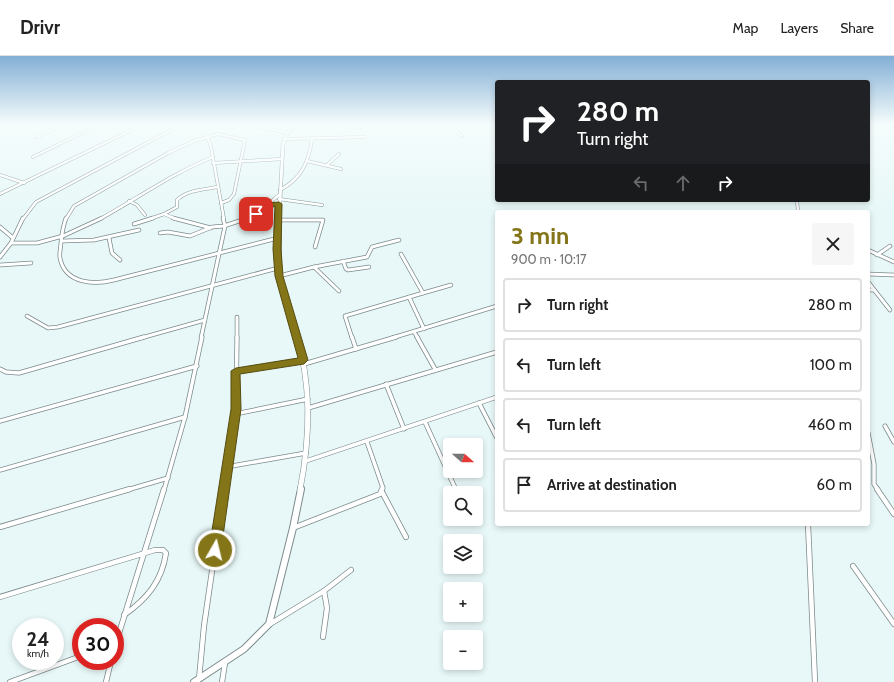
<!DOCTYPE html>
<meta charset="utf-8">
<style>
:root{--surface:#fff;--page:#f6f6f6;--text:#222;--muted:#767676;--line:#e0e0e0;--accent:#837518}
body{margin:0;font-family:Cabin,sans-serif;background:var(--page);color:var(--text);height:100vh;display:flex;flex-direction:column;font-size:15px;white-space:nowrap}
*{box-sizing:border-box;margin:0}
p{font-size:13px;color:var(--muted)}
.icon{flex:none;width:22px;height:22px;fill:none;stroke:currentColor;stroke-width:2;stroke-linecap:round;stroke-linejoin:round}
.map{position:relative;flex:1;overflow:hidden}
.side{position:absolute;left:495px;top:154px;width:375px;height:316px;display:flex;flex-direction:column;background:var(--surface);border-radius:4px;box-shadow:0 2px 6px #0003}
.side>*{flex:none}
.guide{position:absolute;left:495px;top:24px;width:375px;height:122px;border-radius:4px;box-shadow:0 2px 6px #0003;background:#202124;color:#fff;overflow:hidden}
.needle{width:26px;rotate:111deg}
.buttons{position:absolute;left:443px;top:382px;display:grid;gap:8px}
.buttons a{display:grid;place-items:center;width:40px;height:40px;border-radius:4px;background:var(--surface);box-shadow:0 2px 6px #0003;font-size:20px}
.speed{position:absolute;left:12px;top:562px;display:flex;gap:8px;font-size:20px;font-weight:700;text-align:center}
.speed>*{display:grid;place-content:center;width:52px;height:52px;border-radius:50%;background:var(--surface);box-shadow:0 2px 6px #0003;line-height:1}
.speed small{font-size:10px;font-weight:400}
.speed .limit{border:6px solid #d22;background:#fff;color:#111}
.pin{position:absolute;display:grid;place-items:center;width:34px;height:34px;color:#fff;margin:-17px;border-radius:8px;box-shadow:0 2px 6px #0006}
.me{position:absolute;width:44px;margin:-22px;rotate:8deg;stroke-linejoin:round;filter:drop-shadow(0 0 3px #0008)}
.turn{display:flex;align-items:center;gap:14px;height:84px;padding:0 16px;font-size:18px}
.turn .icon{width:52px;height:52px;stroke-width:2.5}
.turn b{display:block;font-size:28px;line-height:34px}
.lanes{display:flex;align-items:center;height:38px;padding:0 16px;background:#0003;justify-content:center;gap:20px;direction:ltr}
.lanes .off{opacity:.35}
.round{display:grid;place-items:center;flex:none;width:42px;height:42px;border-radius:4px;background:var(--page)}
.summary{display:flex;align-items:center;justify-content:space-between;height:68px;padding:0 16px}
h1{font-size:24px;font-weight:800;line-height:30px;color:var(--accent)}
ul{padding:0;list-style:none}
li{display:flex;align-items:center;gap:12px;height:54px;margin:0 8px 6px;padding:0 8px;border:2px solid var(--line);border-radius:4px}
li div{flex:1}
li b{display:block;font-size:15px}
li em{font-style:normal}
header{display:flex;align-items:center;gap:24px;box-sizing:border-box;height:56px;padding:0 20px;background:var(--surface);border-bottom:1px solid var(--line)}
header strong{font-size:19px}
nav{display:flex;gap:22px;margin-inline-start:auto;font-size:14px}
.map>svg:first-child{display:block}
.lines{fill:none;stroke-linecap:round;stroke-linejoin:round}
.minor-far3-casing{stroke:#7c8a8b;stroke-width:3.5}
.minor-far2-casing{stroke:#7c8a8b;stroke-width:4.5}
.minor-far1-casing{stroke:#7c8a8b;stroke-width:5}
.minor-casing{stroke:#7c8a8b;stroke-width:6}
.tertiary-far3-casing{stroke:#7c8a8b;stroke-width:4}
.tertiary-far2-casing{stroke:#7c8a8b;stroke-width:5.5}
.tertiary-far1-casing{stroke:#7c8a8b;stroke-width:6}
.tertiary-casing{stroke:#7c8a8b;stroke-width:8}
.minor-far3{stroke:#fff;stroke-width:2.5}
.minor-far2{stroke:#fff;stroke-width:3}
.minor-far1{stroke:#fff;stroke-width:3.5}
.minor{stroke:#fff;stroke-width:4.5}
.tertiary-far3{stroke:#fff;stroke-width:3}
.tertiary-far2{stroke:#fff;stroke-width:4}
.tertiary-far1{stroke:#fff;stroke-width:5}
.tertiary{stroke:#fff;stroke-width:6}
.route{fill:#837518;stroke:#554c10}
</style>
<header>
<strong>Drivr</strong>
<nav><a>Map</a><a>Layers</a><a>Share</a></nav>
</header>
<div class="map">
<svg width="894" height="626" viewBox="0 0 894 626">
<rect width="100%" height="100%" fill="#e8f8f8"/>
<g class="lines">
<g class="minor-far3-casing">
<g id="minor-far3">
<polyline points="55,68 67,68"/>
<polyline points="197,68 208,82 211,91 224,163"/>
<polyline points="247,68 287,77"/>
<polyline points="351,68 359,72"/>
<polyline points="454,68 452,71 462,80"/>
<polyline points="37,81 63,69"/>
<polyline points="285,83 365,81"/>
<polyline points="33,101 100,68"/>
<polyline points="307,105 341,113"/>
<polyline points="213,107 282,103"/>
<polyline points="327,109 339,98"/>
<polyline points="0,119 24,127"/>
<path d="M280,134C301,123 309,106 312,83"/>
<polyline points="0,138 144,68"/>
<polyline points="279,143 322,149"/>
<polyline points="797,144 798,156"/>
<polyline points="129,145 137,149 145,159"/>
<path d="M164,158L177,151V144C187,134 203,134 217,131"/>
<polyline points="23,163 36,146 175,72 186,68"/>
<polyline points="66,163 74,150 168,97 194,85 218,78 245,84 234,138 229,144 221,147"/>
<path d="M100,163C138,142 173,117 213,101"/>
<polyline points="150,163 164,158 176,163"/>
<polyline points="245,163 261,154 279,139"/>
</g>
</g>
<g class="minor-far2-casing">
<g id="minor-far2">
<path d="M66,162C63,170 62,177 61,186C61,191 59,197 60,202C65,228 94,229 114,224L278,182"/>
<polyline points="173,162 211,172"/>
<polyline points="278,164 323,164 315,191"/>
<polyline points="134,168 153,162"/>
<polyline points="0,171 13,182"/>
<polyline points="160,177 168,176 190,180 212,171 224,170 248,162"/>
<polyline points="109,182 112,197 120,204"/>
<polyline points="62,185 94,184 139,174"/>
<polyline points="11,187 37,187 63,180 102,162"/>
<polyline points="868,194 894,206"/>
<polyline points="877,199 890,190"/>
<polyline points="0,201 11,187 23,162"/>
<polyline points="343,205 346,213 348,214 369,211"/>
<polyline points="0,209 31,207"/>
<polyline points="314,211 367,201 372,191 399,184"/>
<polyline points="868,218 894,219"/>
<polyline points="279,220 314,211 339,235"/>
<polyline points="868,226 890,254"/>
<polyline points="868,234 874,234"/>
<polyline points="423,237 451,229"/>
<polyline points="409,241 424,273"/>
<polyline points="27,260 48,272 58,271 278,212"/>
<polyline points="414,276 418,282"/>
<polyline points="141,282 205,264"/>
<polyline points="201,282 225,170 223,162"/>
<polyline points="237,282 237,261"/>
<polyline points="352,282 345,260 423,237 401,198"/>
<polyline points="392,282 497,250"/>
</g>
</g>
<g class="minor-far1-casing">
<g id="minor-far1">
<polyline points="352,281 356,293"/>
<polyline points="417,281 435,313"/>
<polyline points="304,308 396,281"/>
<polyline points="0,313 6,316 19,317 144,281"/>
<polyline points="236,315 304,304"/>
<polyline points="386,328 404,373"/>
<polyline points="479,347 497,382"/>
<polyline points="308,352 497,296"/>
<polyline points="235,358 308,343"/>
<polyline points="0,365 197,310"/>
<polyline points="425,366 456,434"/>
<polyline points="885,370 894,386"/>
<polyline points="868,377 874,408 874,428 878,434"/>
<polyline points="367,386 383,432 382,434"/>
<polyline points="306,405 497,341"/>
<polyline points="226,411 306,397"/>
<polyline points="0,414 185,361"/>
<polyline points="127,434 168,422"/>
<polyline points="164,434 185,361 202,281"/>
<polyline points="224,434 236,353 237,281"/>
</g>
</g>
<g class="minor-casing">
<g id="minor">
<polyline points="455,433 457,437"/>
<polyline points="877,433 894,458"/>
<polyline points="382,436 406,481"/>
<polyline points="808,468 815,626"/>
<polyline points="0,471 130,433"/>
<polyline points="293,472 380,438 382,433"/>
<polyline points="853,510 894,568"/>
<path d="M0,541L155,494H163L166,497C162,525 147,543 124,559"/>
<polyline points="270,568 324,535 351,514"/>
<polyline points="323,581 327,552 324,535"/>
<polyline points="115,590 164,433"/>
<polyline points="199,623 204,570 224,433"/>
<polyline points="10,626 81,600"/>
<polyline points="106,626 111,605"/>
<polyline points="222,626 225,607"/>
</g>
</g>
<g class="tertiary-far3-casing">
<polyline id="tertiary-far3" points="279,163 283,88 287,77 296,68"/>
</g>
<g class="tertiary-far2-casing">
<polyline id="tertiary-far2" points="279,162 279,220 298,282"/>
</g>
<g class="tertiary-far1-casing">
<path id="tertiary-far1" d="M297,281C312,331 310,383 300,434"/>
</g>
<g class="tertiary-casing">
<polyline id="tertiary" points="194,626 244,593 269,568 293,472 301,433"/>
</g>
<use href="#minor-far3" class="minor-far3"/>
<use href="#minor-far2" class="minor-far2"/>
<use href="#minor-far1" class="minor-far1"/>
<use href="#minor" class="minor"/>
<use href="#tertiary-far3" class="tertiary-far3"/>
<use href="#tertiary-far2" class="tertiary-far2"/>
<use href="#tertiary-far1" class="tertiary-far1"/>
<use href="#tertiary" class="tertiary"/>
</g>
<linearGradient id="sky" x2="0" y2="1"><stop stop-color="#83afd6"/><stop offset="0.44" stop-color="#f5fcfc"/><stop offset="1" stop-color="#f5fcfc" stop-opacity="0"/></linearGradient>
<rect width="894" height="155" fill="url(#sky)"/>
<polygon class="route" points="279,146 282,148 281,193 283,220 308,304 304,308 240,318 241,353 221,494 219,498 215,499 211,498 209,494 231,353 231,315 236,312 298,302 275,220 273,193 275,150 258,159 252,158 269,147"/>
</svg>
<div class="buttons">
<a><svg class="needle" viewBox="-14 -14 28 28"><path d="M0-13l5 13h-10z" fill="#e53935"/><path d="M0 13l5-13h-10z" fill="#767676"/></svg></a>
<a><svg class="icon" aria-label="search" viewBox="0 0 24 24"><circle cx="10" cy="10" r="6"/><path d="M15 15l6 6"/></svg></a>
<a><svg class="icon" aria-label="layers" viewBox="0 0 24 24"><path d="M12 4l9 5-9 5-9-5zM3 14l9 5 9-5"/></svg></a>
<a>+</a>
<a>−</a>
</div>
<div class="speed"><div>24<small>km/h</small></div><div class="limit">30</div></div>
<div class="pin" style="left:256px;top:158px;background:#d93025"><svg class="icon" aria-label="arrive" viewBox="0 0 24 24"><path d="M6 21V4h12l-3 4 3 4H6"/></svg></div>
<svg class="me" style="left:215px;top:494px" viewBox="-20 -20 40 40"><circle r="17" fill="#837518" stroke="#fff" stroke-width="3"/><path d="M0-11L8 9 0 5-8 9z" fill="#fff"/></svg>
<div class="guide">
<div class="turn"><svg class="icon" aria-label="right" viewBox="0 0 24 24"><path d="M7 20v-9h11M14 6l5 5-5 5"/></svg><div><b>280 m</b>Turn right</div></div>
<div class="lanes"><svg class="icon off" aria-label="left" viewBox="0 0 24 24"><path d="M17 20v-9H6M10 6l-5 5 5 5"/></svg><svg class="icon off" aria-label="ahead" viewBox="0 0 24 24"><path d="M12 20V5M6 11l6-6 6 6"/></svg><svg class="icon" aria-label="right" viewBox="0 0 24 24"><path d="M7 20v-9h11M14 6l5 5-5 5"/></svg></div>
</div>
<section class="side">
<div class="summary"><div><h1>3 min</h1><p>900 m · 10:17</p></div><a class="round"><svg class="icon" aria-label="close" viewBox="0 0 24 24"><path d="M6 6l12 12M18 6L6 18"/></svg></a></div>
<ul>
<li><svg class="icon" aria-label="right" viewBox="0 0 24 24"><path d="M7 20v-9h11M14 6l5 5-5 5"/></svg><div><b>Turn right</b></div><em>280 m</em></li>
<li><svg class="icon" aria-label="left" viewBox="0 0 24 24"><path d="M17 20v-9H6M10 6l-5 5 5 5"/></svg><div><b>Turn left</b></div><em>100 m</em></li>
<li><svg class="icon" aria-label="left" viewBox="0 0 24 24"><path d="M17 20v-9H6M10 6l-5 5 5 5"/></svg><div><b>Turn left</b></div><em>460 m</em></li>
<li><svg class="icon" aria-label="arrive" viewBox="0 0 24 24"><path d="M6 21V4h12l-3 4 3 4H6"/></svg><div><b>Arrive at destination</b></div><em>60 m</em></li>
</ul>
</section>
</div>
